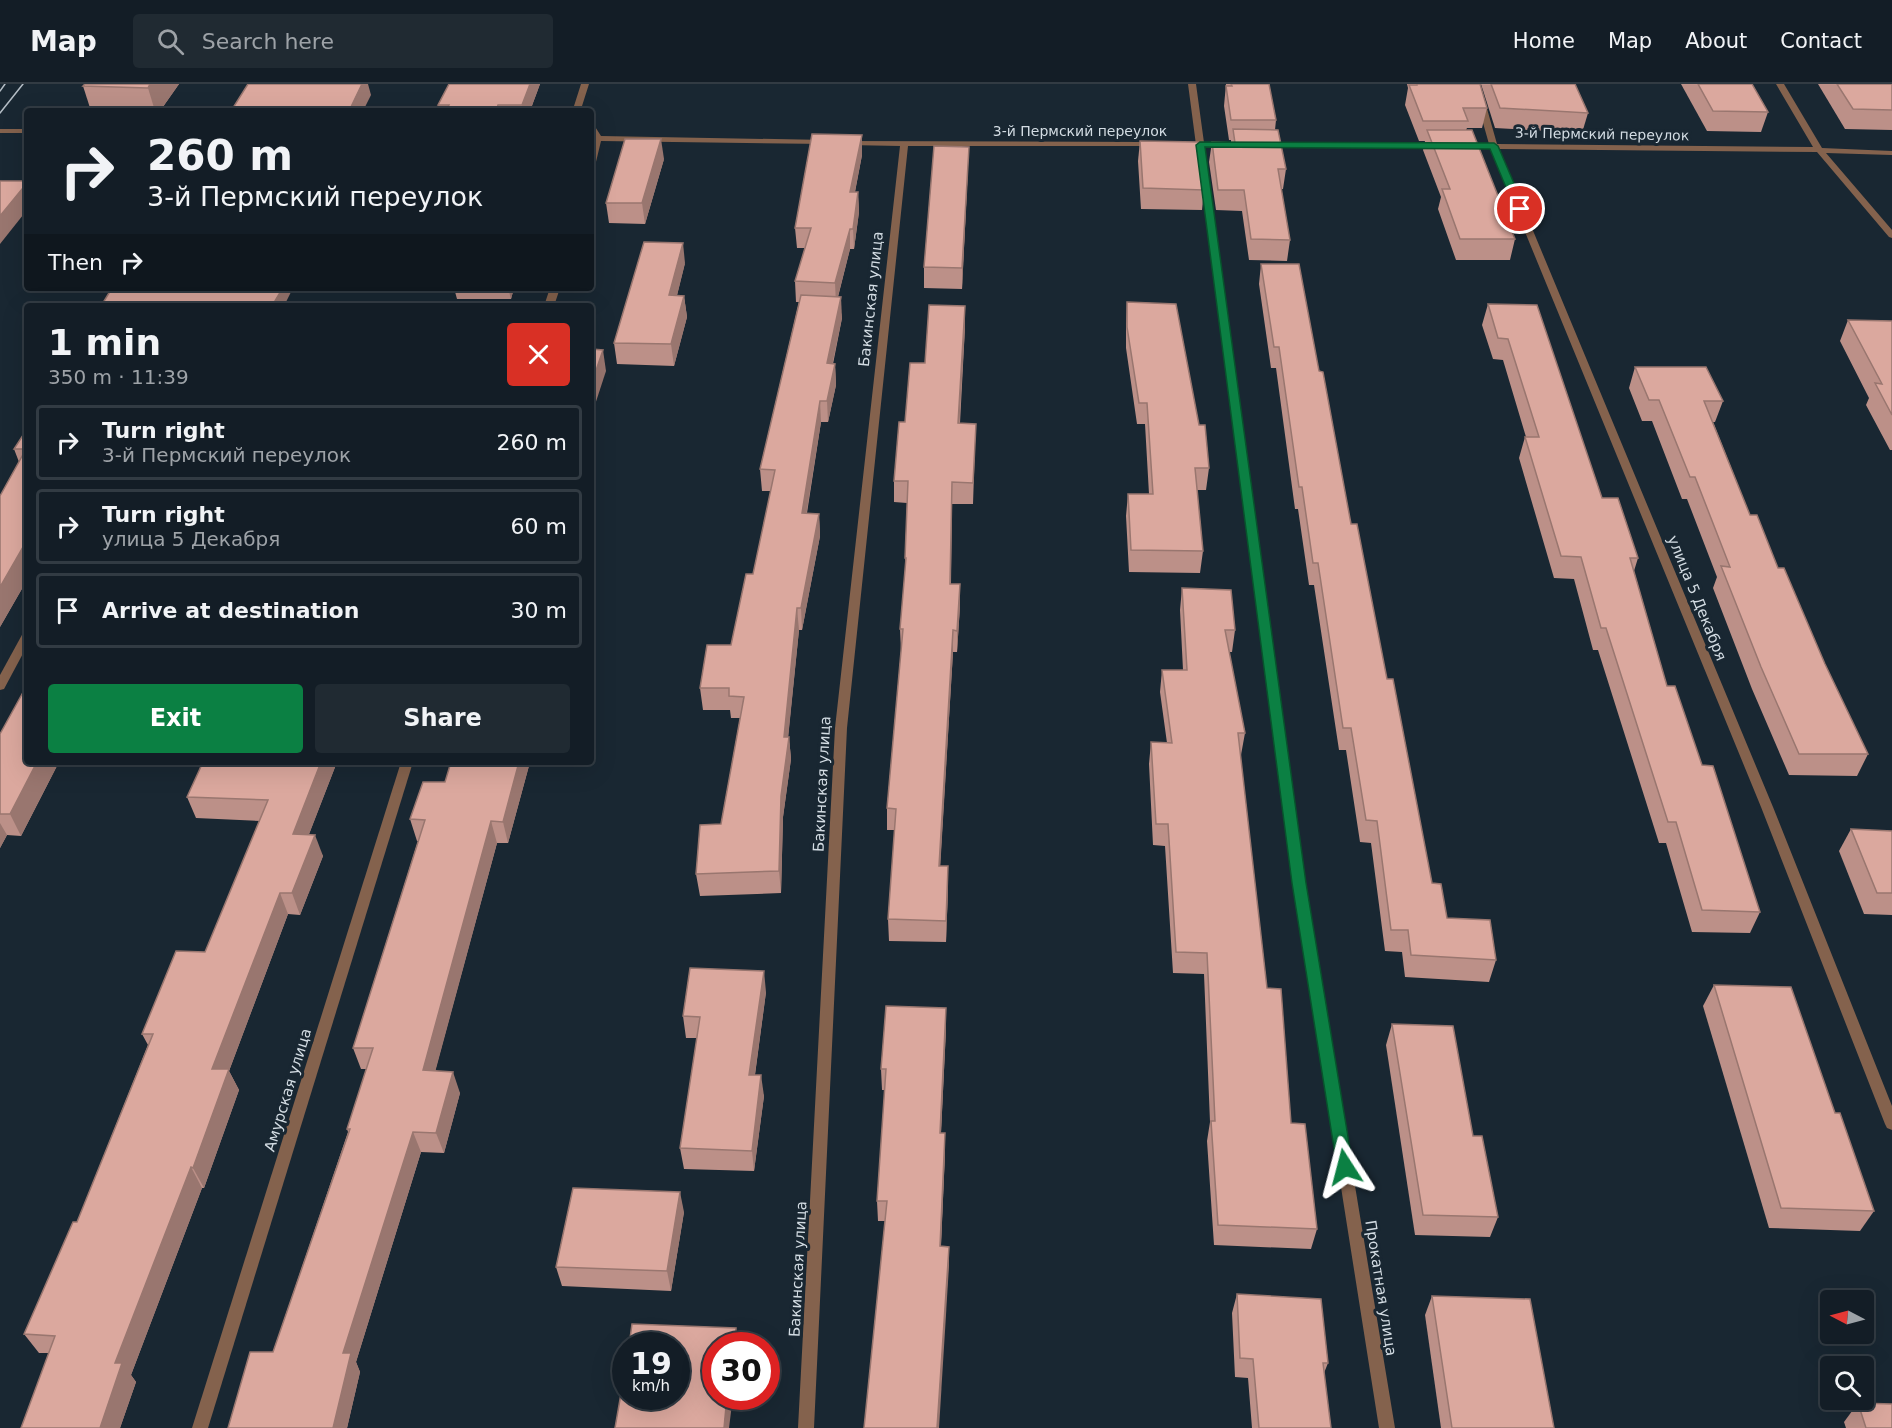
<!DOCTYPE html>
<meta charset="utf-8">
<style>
:root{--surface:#131d26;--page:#202a32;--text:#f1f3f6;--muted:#9da2a7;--line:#323b43;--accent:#0b8043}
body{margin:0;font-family:"DejaVu Sans",sans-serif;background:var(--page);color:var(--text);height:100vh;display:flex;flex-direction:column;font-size:22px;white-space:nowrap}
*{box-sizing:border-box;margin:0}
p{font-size:20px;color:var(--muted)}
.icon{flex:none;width:33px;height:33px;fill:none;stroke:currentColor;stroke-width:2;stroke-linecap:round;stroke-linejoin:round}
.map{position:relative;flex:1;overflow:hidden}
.panel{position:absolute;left:24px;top:219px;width:570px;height:462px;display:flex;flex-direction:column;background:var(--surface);border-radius:6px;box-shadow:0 6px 24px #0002,0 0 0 2px var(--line)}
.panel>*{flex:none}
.banner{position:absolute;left:24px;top:24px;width:570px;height:183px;border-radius:6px;box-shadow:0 6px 24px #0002,0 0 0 2px var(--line);background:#131d26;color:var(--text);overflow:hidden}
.needle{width:39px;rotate:276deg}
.controls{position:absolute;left:1820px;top:1206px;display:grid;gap:12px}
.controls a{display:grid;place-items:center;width:54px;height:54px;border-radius:6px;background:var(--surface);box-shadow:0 6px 24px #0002,0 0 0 2px var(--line);font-size:30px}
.speed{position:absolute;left:612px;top:1248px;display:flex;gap:12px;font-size:30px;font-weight:700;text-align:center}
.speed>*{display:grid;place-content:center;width:78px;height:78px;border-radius:50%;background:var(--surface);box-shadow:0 6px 24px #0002,0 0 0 2px var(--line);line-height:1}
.speed small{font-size:15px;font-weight:400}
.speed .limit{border:9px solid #d22;background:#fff;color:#111}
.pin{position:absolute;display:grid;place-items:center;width:51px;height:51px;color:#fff;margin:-26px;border:3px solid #fff;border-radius:50%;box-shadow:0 2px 6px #0007}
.me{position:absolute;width:66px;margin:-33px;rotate:351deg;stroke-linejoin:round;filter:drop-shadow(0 0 4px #0008)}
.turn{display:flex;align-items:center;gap:21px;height:126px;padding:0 24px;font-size:27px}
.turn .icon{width:78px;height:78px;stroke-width:2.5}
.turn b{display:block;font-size:42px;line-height:51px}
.then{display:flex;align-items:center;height:57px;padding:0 24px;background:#0003;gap:12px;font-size:22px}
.round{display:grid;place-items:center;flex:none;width:63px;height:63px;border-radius:6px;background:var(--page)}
.headline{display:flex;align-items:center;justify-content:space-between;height:102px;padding:0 24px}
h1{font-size:36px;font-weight:700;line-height:45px}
.button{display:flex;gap:12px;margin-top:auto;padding:12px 24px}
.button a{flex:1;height:69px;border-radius:6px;background:var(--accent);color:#fff;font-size:24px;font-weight:700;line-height:69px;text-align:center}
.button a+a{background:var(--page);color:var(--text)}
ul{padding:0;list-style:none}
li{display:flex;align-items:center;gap:18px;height:75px;margin:0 12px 9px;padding:0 12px;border:3px solid var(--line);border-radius:6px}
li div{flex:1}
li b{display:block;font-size:22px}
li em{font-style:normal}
header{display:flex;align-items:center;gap:36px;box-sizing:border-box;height:84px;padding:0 30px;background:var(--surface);border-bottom:2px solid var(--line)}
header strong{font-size:28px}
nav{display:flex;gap:33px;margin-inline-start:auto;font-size:21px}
.search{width:420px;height:54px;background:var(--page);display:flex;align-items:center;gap:15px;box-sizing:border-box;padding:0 21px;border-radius:6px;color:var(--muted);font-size:22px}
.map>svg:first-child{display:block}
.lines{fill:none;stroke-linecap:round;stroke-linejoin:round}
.minor{fill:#84624d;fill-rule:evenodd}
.tram{stroke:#b4bdc5;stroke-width:1.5}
.wall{fill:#bc9088}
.shaded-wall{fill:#99766f}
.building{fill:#dba89e;stroke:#99766f;stroke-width:1.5}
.route{fill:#0b8043;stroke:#07532c;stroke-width:1.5}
.labels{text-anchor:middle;stroke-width:6;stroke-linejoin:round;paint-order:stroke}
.far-street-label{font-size:14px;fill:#d3dce3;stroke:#192732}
.street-label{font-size:15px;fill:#d3dce3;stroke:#192732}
</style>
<header>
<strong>Map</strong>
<div class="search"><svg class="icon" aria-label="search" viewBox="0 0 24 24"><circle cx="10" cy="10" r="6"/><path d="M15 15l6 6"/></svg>Search here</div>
<nav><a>Home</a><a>Map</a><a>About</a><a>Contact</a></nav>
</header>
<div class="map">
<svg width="1892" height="1344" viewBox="0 0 1892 1344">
<rect width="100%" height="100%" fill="#192732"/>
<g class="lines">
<g class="minor">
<polygon points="581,0 589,0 582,22 585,27 577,27 574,22"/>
<polygon points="1188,0 1196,0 1305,799 1395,1344 1379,1344 1293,799"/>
<polygon points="1472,0 1480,0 1497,60 1813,63 1776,0 1784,0 1822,64 1892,67 1892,71 1826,69 1892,146 1892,154 1889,153 1817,68 1499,65 1773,723 1892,1022 1892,1046 1887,1044 1885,1040 1761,723 1491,65 1462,64 1458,62 1462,60 1489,60"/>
<polygon points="591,41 594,41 601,52 827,56 831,58 827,60 601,57 595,82 591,84 591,66 593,56 591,56"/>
<rect x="0" y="45" width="27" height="4"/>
<polygon points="844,57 1154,58 1158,60 1154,62 908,62 847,644 814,1344 798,1344 835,644 900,62 847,61 843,59"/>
<polygon points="1261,59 1439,60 1443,62 1439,64 1264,63 1261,63"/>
<polygon points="550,204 560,204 554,222 544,222"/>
<polygon points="27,548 27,562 4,605 0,606 0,591 23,549"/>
<polygon points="401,678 413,678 208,1344 192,1344"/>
</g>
<g class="tram">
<polyline points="0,7 5,0"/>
<polyline points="0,29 23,0"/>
</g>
</g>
<g class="wall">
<polygon points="85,0 179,0 160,27 91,27 83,2"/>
<polygon points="449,0 540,0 530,27 440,27 438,21"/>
<polygon points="1226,0 1269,0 1276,36 1275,46 1286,85 1283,105 1281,105 1290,156 1287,177 1249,176 1242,127 1216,126 1209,78 1212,58 1231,59 1231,56 1229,56 1224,22"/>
<polygon points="1407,0 1480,0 1487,24 1482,44 1467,44 1466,46 1515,155 1510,176 1456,176 1438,125 1441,113 1423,66 1425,57 1419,57 1405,21 1408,4"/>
<polygon points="1481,0 1575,0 1588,29 1582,49 1495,44"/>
<polygon points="1681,0 1752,0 1768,28 1761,48 1707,47"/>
<polygon points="1818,0 1892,0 1892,46 1845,45"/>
<polygon points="862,51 862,71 855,108 858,108 859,128 854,165 850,165 838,213 842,234 833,280 835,280 836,301 828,338 821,338 807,429 819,430 820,452 802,546 799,546 788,653 789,653 791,675 783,733 781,809 700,812 696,790 721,740 740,634 731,634 730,626 703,626 700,604 731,561 753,490 771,407 762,407 760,385 799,218 796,218 795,197 805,164 797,164 795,144"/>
<polygon points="1140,57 1204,106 1202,126 1141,125 1138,77"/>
<polygon points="664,75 645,140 609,139 606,119"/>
<polygon points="968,83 962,205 924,204 924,183"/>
<polygon points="685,179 677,211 684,212 687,233 674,282 617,280 614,259"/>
<polygon points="1261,180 1319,287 1351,440 1432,799 1447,834 1496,876 1489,898 1405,893 1402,868 1385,867 1371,759 1360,758 1346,666 1339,666 1314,501 1309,501 1298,425 1295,425 1276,284 1271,284 1259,200"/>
<polygon points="454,204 514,204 511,215 457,215"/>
<polygon points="1127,218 1199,341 1209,384 1206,406 1197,406 1203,467 1200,489 1129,488 1126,432 1128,410 1149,410 1145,340 1137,340 1126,264 1126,239"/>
<polygon points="1488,220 1638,474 1634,487 1667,602 1702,681 1760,828 1750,849 1692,848 1666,759 1659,759 1598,566 1593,566 1574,495 1554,494 1519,374 1525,353 1526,353 1503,276 1493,275 1482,241"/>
<polygon points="1848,236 1892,237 1892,366 1890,366 1866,321 1869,314 1840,257"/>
<polygon points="965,243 960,339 975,361 973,420 952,420 951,500 960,522 957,568 953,568 940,782 948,804 946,858 889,857 888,835 895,746 887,746 887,724 901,567 900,545 905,490 905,474 907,419 894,418 894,397 905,338 925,279"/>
<polygon points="1635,283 1723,317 1715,338 1713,338 1750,431 1778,484 1868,670 1857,692 1789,691 1752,605 1713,504 1717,493 1687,415 1682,415 1652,337 1642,337 1629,304"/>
<polygon points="27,345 27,496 0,543 19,378 14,365"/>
<polygon points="1182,504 1235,546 1232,568 1229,568 1245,649 1241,671 1240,671 1267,904 1291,1039 1317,1145 1311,1165 1214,1161 1207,1057 1210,1038 1204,890 1173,889 1165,762 1153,761 1149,680 1151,658 1167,659 1160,608 1162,586 1183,586 1180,526"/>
<polygon points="0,650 27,678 59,678 21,752 7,751 0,764"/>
<polygon points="203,678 337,678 309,750 323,772 300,831 288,830 229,987 239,1006 204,1104 202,1104 131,1291 136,1298 120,1344 21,1344 49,1269 39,1269 24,1250 77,1138 148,961 142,950 205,868 260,737 196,734 187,713"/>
<polygon points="530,678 508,759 497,759 435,987 460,1009 444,1069 421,1068 356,1278 360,1288 347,1344 228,1344 273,1268 348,1048 347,1045 367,985 361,985 353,964 418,757 417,757 410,735 445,698"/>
<polygon points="1851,745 1892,747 1892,831 1864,830 1839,767"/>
<polygon points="1714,901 1835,1029 1874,1127 1860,1147 1769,1144 1703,922"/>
<polygon points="766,908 755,991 764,1012 754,1087 684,1085 680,1064 697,954 686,954 683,932"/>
<polygon points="1392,940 1473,1052 1498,1133 1490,1153 1415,1151 1386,961"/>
<polygon points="946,945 941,1049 945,1049 945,1069 941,1162 949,1163 949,1182 885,1137 878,1137 877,1117 885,1006 882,1006 881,985"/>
<polygon points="684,1128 671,1207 562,1202 556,1183"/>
<polygon points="1237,1210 1328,1279 1324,1289 1331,1344 1252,1344 1248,1294 1235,1293 1232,1229"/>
<polygon points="1432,1212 1554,1344 1441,1344 1425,1231"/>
<polygon points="1858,1319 1892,1344 1846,1344 1844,1338"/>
</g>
<g class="shaded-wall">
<polygon points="150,0 179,0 160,27 155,27 148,4"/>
<polygon points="362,0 368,0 371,11 363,27 349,27"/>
<polygon points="530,0 540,0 530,27 523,27 522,21"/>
<polygon points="862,51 862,71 851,128 850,108"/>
<polygon points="661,55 664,75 645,140 642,119"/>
<polygon points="969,63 968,83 962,205 962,184"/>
<polygon points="27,99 27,126 0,160 0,132"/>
<polygon points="858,108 859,128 854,165 853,145"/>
<polygon points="850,145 850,165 836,220 835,199"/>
<polygon points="683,159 685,179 672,232 669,211"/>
<polygon points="276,204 293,204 285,220 285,222 272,222 274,207"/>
<polygon points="508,204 514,204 511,215"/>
<polygon points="684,212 687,233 674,282 671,260"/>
<polygon points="841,213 842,234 828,301 827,279"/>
<polygon points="965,222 965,243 958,361 958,339"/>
<polygon points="603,266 606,287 591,333 591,301"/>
<polygon points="835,280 836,301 828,338 827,317"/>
<polygon points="820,317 821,338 803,451 802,429"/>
<polygon points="819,430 820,452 802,546 801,524"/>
<polygon points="23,463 27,471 27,496 0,543 0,503"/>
<polygon points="960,500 960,522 957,568 957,547"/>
<polygon points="797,524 799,546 786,675 784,653"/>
<polygon points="953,546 953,568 939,804 939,782"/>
<polygon points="789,653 791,675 783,733 781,809 779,787 781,712"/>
<polygon points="37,678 59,678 21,752 10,730"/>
<polygon points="321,678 337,678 301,771 293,750"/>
<polygon points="519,678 530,678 508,759 503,738"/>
<polygon points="491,737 497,759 430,1007 423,986"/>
<polygon points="0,739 7,751 0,764"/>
<polygon points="315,751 323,772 300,831 292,809"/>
<polygon points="948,782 948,804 946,858 946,837"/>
<polygon points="280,809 288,830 229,987 239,1006 204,1104 193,1084 212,985"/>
<polygon points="764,887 766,908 752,1012 749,991"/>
<polygon points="946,924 946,945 940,1069 940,1049"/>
<polygon points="453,988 460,1009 444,1069 436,1049"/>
<polygon points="761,991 764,1012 754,1087 752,1067"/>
<polygon points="413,1048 421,1068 356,1278 360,1288 347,1344 333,1344 343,1269"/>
<polygon points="945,1049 945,1069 940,1182 940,1162"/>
<polygon points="191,1083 202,1104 131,1291 136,1298 120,1344 100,1344 115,1279"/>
<polygon points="680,1108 684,1128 671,1207 667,1187"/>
<polygon points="949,1163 949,1182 939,1344 937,1344"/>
<polygon points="736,1244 739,1262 734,1262"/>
<polygon points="727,1312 733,1312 729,1344 724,1344"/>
</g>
<g class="building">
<polygon points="85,0 150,0 148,4 83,2"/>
<polygon points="248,0 362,0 349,27 231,27"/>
<polygon points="449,0 530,0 522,21 498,21 496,27 446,27 449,21 438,21"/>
<polygon points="1231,0 1269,0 1276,36 1231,36 1226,2 1232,2"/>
<polygon points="1417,0 1480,0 1487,24 1463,24 1468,37 1423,37 1409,1 1417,1"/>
<polygon points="1491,0 1575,0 1588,29 1500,24"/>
<polygon points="1698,0 1752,0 1768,28 1713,27"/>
<polygon points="1837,0 1892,0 1892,26 1853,25"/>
<polygon points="1233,45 1278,46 1286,85 1278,85 1290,156 1251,155 1244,106 1218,106 1212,58 1235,59"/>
<polygon points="1427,46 1472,46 1515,155 1460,155 1442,105 1450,105"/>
<polygon points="812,50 862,51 850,108 858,108 853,145 850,145 835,199 795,197 811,144 795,144"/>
<polygon points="625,55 661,55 642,119 606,119"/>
<polygon points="1140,57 1198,58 1204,106 1143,104"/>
<polygon points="934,62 969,63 962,184 924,183"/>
<polygon points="0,97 27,97 27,99 0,132"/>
<polygon points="644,158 683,159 669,211 684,212 671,260 614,259"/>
<polygon points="1261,180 1299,180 1319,287 1323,288 1351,440 1357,440 1387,595 1393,595 1432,799 1441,800 1447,834 1490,836 1496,876 1411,871 1408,846 1391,846 1377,737 1366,736 1351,644 1343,644 1318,479 1313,479 1302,403 1299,403 1279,263 1274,263"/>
<polygon points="112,204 276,204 274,207 281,207 272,222 101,222"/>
<polygon points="801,211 841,213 827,279 835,280 827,317 820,317 802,429 819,430 801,524 797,524 784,653 789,653 781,712 779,787 696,790 700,741 721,740 744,613 729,612 729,604 700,604 707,561 731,561 746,490 753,490 775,386 760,385"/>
<polygon points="1127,218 1176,220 1199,341 1205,341 1209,384 1195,384 1203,467 1131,466 1128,410 1153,410 1147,319 1139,319 1127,243"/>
<polygon points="1488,220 1537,221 1602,414 1618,414 1638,474 1630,474 1667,602 1675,602 1702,681 1713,682 1760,828 1702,826 1676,738 1668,738 1606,544 1601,544 1581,473 1561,472 1525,353 1539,353 1508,255 1498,254"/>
<polygon points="929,221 965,222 958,339 976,340 973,399 952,398 950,500 960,500 957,547 953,546 939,782 948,782 946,837 888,835 896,725 887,724 903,545 900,545 906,474 905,474 908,397 894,397 899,338 905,338 910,279 925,279"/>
<polygon points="1848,236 1892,237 1892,331 1875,299 1882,300"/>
<polygon points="591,265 603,266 591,301"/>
<polygon points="1635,283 1706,283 1723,317 1704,317 1750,431 1757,431 1778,484 1784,484 1825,580 1868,670 1799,670 1761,583 1721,482 1730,483 1695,393 1690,393 1659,316 1649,316"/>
<polygon points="27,345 27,463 23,463 0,503 0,412 26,365 14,365"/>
<polygon points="1182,504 1231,506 1235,546 1225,546 1245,649 1238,649 1267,904 1281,905 1291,1039 1305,1040 1317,1145 1218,1141 1211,1037 1215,1037 1207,869 1176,868 1168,740 1156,740 1151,658 1172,659 1162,586 1187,586"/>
<polygon points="27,601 27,678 37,678 10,730 0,730 0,650"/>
<polygon points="203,678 321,678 293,750 315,751 292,809 280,809 212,985 229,985 193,1084 191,1083 115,1279 122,1279 100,1344 21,1344 55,1252 24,1250 73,1138 77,1138 153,950 142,950 176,867 205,868 268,716 187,713"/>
<polygon points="451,678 519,678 503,738 491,737 423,986 453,988 436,1049 413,1048 343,1269 351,1269 333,1344 228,1344 250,1268 273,1268 350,1045 347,1045 373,964 353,964 425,736 410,735 423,698 445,698"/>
<polygon points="1851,745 1892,747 1892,809 1877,809"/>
<polygon points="690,884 764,887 749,991 761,991 752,1067 680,1064 700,933 683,932"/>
<polygon points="1714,901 1791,903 1835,1029 1840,1029 1874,1127 1781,1124"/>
<polygon points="886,922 946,924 940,1049 945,1049 940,1162 949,1163 937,1344 864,1344 887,1117 877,1117 886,985 881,985"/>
<polygon points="1392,940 1453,942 1473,1052 1482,1052 1498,1133 1423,1131"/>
<polygon points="573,1104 680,1108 667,1187 556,1183"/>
<polygon points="1237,1210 1321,1215 1328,1279 1323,1279 1331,1344 1259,1344 1253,1275 1240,1274"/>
<polygon points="1432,1212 1530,1215 1554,1344 1452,1344"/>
<polygon points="632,1240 736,1244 734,1262 716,1262 716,1312 727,1312 724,1344 615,1344 626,1281 626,1312 676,1312 676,1262 629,1262"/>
<polygon points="1858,1319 1892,1320 1892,1344 1866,1344"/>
</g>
<polygon class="route" points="1200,58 1494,59 1498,62 1525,125 1520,128 1515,125 1490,65 1205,63 1306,799 1353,1083 1351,1089 1345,1091 1339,1089 1337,1083 1292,799 1196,61"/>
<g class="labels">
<g class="far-street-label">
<text x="1080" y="52">3-й Пермский переулок</text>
<text transform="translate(1602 50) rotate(1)" y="5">3-й Пермский переулок</text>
</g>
<g class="street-label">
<text transform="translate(871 215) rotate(-84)" y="5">Бакинская улица</text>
<text transform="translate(1697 514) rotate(68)" y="5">улица 5 Декабря</text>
<text transform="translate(822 700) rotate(-87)" y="5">Бакинская улица</text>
<text transform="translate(288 1006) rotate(-73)" y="5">Амурская улица</text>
<text transform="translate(798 1185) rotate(-87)" y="5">Бакинская улица</text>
<text transform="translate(1381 1204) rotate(81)" y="5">Прокатная улица</text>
</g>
</g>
</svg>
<div class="controls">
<a><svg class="needle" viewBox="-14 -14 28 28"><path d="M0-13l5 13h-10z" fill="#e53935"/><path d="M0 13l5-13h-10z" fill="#9da2a7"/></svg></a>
<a><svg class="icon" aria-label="search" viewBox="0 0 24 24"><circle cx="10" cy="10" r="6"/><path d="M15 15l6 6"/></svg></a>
</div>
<div class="speed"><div>19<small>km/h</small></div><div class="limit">30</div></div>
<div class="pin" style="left:1520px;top:125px;background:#d93025"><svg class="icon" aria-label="arrive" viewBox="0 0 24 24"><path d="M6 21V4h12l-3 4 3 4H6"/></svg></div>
<svg class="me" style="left:1345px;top:1083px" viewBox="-20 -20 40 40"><path d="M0-17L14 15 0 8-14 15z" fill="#0b8043" stroke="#fff" stroke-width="4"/></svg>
<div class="banner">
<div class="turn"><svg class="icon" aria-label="right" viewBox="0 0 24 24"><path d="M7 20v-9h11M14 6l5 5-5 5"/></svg><div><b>260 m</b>3-й Пермский переулок</div></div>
<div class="then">Then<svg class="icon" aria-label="right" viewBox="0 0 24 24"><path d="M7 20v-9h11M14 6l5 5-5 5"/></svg></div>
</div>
<section class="panel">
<div class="headline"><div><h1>1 min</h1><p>350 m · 11:39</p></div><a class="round" style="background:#d93025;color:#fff"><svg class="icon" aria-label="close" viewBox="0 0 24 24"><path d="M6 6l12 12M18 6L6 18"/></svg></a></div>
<ul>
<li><svg class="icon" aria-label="right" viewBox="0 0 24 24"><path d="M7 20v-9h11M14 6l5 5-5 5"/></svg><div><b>Turn right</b><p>3-й Пермский переулок</p></div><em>260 m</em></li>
<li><svg class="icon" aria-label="right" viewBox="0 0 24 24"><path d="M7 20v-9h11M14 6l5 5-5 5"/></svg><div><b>Turn right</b><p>улица 5 Декабря</p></div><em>60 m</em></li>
<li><svg class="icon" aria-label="arrive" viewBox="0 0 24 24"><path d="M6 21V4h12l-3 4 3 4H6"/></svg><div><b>Arrive at destination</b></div><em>30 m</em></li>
</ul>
<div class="button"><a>Exit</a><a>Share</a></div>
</section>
</div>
